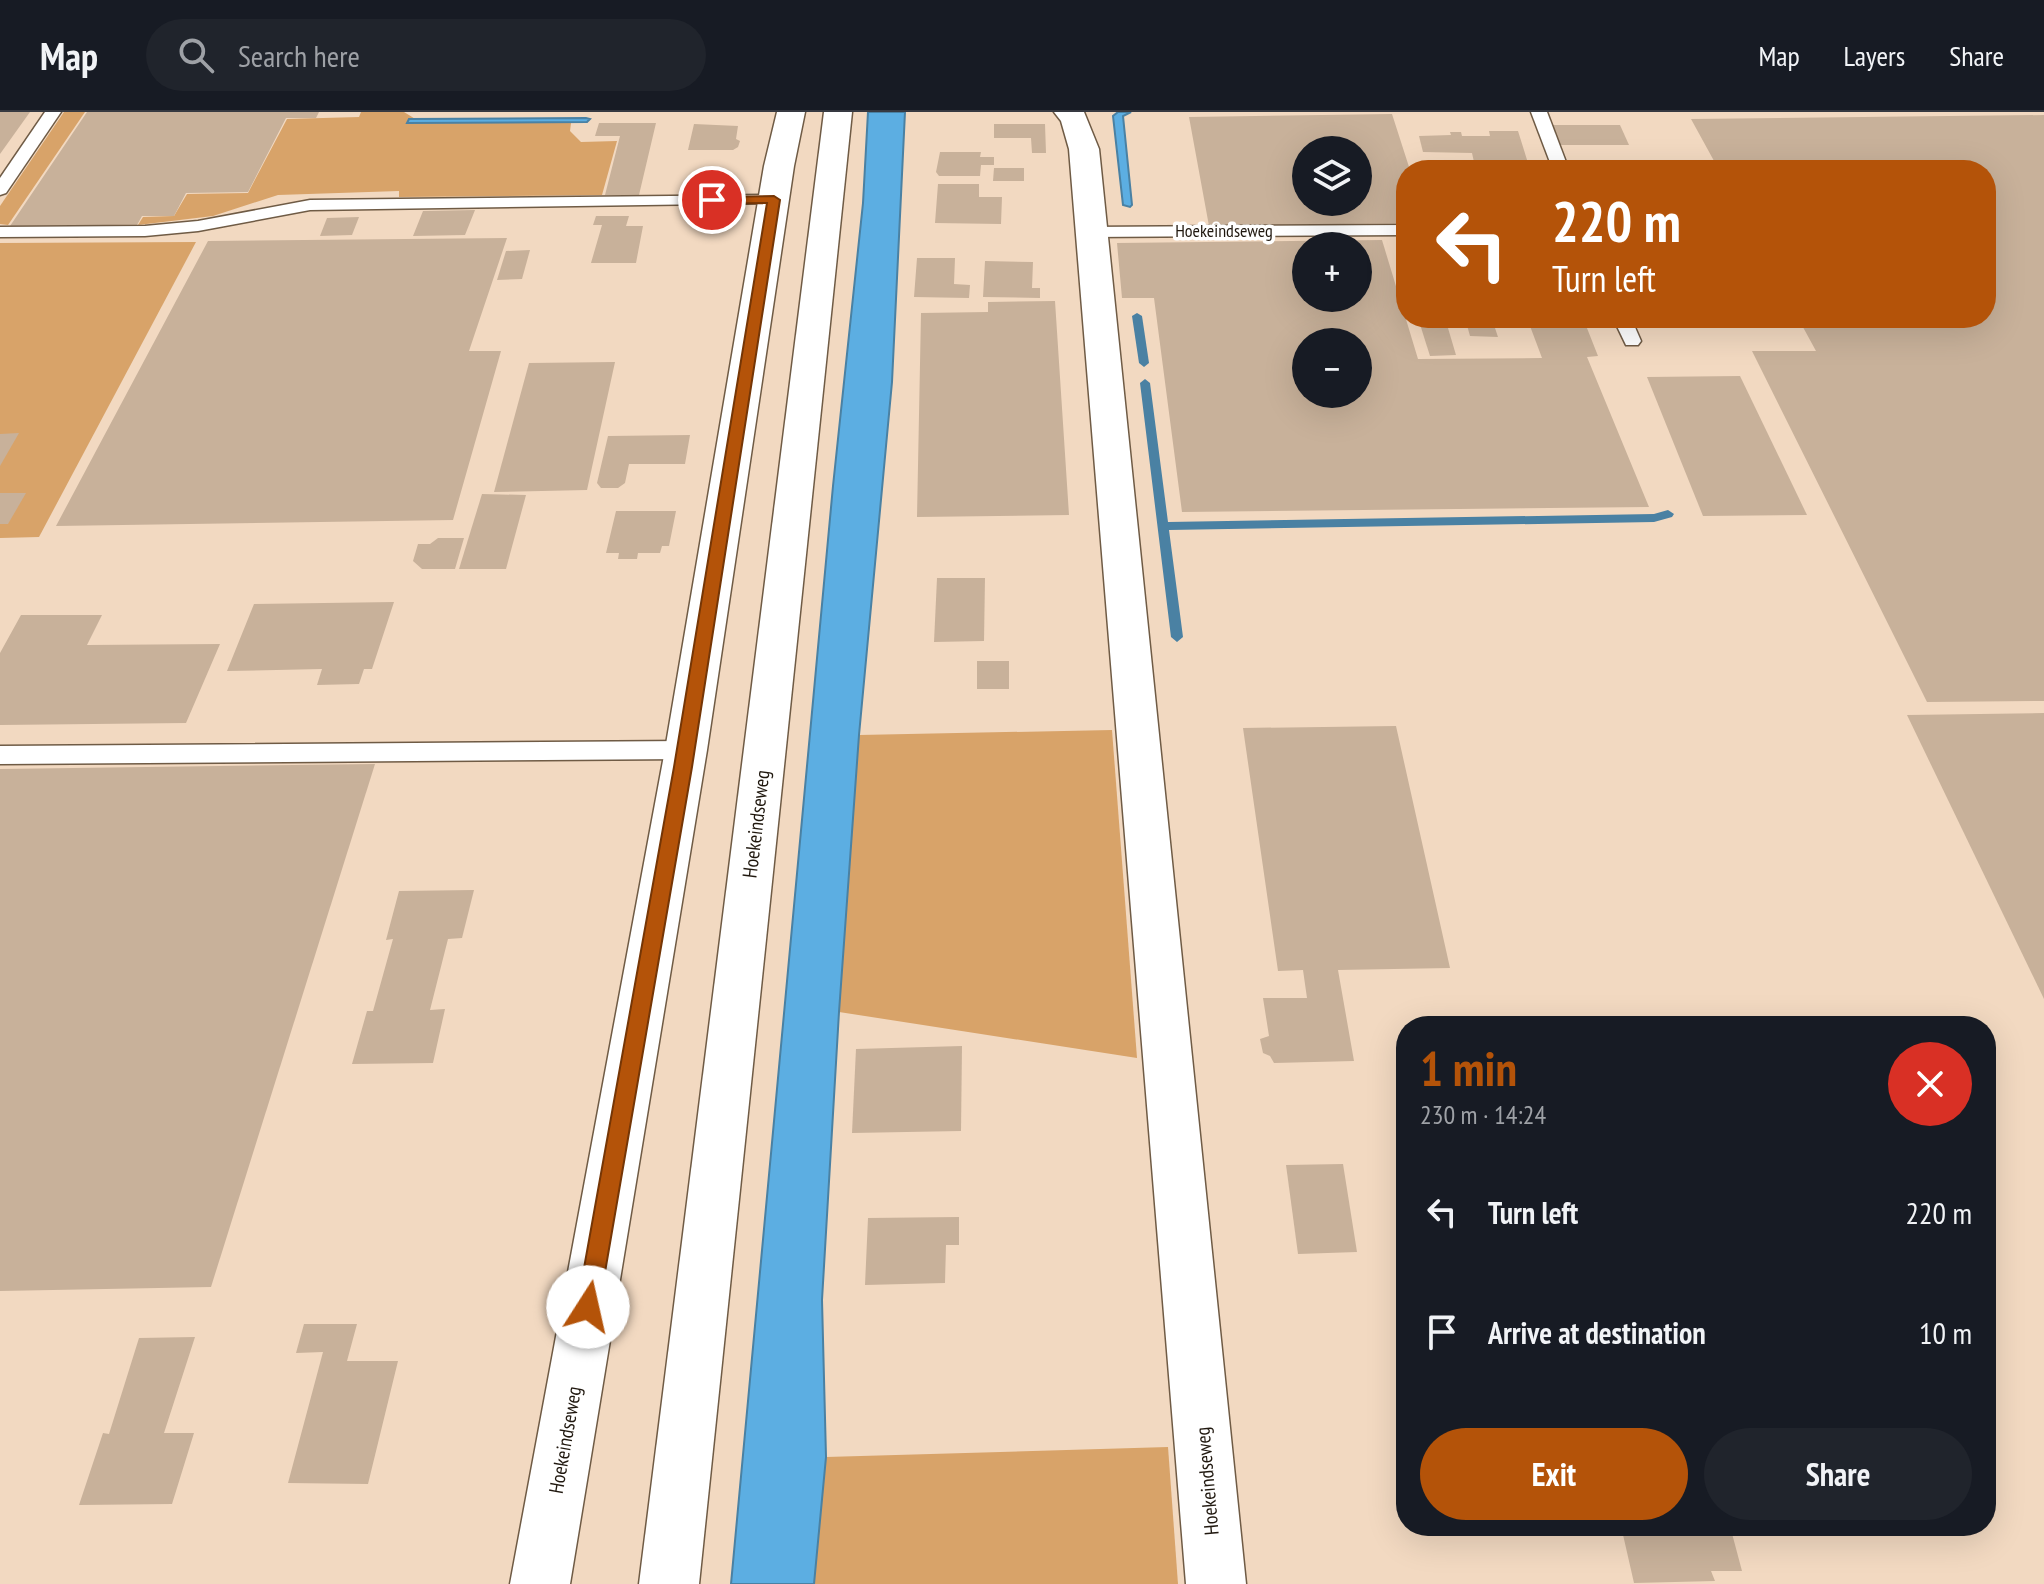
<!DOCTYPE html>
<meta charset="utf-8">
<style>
:root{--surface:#171b24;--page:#20242c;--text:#f1f3f6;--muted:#9ea1a6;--line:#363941;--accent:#b45309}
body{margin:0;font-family:"PT Sans Narrow",sans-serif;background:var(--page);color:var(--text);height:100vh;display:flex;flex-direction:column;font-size:30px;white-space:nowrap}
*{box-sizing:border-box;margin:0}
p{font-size:26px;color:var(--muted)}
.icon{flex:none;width:44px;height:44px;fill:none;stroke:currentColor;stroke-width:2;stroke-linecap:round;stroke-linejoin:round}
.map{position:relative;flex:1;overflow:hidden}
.sheet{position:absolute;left:1396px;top:904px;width:600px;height:520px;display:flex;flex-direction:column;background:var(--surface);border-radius:32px;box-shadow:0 8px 32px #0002}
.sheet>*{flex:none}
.top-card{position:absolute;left:1396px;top:48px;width:600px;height:168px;border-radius:32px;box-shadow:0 8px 32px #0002;background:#b45309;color:#fff;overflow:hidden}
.fabs{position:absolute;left:1292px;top:24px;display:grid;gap:16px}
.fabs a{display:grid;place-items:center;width:80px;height:80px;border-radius:50%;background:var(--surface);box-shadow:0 8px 32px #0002;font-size:40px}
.pin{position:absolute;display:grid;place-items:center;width:68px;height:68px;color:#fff;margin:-34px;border:4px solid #fff;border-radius:50%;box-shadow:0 2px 8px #0007}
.me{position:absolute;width:88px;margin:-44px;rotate:10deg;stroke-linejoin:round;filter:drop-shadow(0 0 6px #0008)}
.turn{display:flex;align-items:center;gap:28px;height:168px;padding:0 24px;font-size:36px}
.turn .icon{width:104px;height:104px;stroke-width:2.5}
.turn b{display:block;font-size:56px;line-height:68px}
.round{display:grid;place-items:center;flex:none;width:84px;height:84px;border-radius:42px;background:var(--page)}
.summary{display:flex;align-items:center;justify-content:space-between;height:136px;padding:0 24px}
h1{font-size:48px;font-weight:700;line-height:60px;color:var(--accent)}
.cta{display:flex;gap:16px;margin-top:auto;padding:16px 24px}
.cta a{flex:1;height:92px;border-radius:48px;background:var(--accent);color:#fff;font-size:32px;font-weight:700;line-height:92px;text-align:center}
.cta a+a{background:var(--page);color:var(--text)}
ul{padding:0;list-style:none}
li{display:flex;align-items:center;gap:24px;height:120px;padding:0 24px}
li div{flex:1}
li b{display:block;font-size:30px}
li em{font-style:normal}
header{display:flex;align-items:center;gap:48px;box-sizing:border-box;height:112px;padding:0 40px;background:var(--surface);border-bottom:2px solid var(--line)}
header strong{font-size:38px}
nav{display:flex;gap:44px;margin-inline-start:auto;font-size:28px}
.search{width:560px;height:72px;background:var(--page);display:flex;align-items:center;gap:20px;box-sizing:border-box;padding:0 28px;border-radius:44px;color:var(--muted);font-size:30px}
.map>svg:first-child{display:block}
.green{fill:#d8a369}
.water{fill:#5caee2;stroke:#4a81a3;stroke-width:2}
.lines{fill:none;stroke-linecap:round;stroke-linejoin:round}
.stream{fill:#4a81a3;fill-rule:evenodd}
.building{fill:#c8b19a;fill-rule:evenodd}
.service-casing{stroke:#6f5b45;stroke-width:3}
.minor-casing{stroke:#6f5b45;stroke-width:3}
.primary-casing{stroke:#6f5b45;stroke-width:3}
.service{fill:#fff;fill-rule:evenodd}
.minor{fill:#fff;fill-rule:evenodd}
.primary{fill:#fff;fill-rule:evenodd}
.route{fill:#b45309;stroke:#753606;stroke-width:2}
.labels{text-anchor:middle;stroke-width:7;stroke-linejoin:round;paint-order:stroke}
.far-street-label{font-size:18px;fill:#20180f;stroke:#fff}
.street-label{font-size:20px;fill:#20180f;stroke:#fff}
</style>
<header>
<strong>Map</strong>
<div class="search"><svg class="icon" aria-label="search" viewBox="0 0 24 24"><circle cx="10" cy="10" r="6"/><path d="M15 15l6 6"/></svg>Search here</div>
<nav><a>Map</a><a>Layers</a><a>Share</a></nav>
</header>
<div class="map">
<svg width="2044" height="1472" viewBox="0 0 2044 1472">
<rect width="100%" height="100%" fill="#f2d9c1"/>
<g class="green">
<polygon points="64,0 85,0 8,113 0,112 0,94"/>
<polygon points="361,0 404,0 417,8 409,8 407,11 571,11 570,19 581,30 617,29 602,83 399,85 399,79 278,83 213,104 138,113 143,105 174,104 187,82 248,81 287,7 359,5"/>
<polygon points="196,130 39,425 0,426 0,131"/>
<polygon points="1112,618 1137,946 839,900 859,623"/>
<polygon points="1168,1335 1178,1472 814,1472 826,1345"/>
</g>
<g class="water">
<polygon points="868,0 905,0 892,270 859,623 839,900 822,1188 826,1345 814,1472 731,1472 833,374 863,91"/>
<polygon points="1118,0 1131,0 1123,4 1132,93 1130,95 1123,93 1113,4"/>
<polygon points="409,7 586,6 590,7 587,10 407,11"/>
</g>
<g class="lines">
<g class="stream">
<polygon points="1137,201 1142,204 1149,251 1144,255 1139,251 1132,204"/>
<polygon points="1145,267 1150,271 1168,410 1654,402 1668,398 1674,402 1672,405 1654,410 1169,418 1183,525 1177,530 1171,525 1140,271"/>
</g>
</g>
<g class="building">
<polygon points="0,0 30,0 0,42"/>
<polygon points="87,0 319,0 316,6 286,6 248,80 186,81 174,104 142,104 137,113 10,114"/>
<path d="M1392,2L1410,58H1406V111L1209,114L1189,5ZM1306,38H1358V90H1306Z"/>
<polygon points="2044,3 2044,589 1927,590 1752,239 1816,239 1798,206 1986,206 1986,58 1719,58 1691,7"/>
<polygon points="599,11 656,11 639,83 605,83 620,24 595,24"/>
<polygon points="694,12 738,14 736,27 740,29 738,35 733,38 688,38"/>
<polygon points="994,12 1045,12 1046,41 1032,41 1031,26 994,26"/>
<polygon points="1548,13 1620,13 1629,33 1556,33"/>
<polygon points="1489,19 1518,19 1528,51 1474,50 1472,41 1423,40 1419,24 1451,23 1450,20 1461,20 1462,24 1490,24"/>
<polygon points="940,40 981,40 980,45 994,45 994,53 981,53 980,64 939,64 936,60"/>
<polygon points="1649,48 1653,58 1605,58 1601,49"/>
<polygon points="994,56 1024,56 1024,69 993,69"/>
<polygon points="938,72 979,72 979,85 1002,85 1001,112 935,111"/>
<polygon points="475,98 465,123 413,124 423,99"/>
<polygon points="596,104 629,104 626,114 643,114 636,151 591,151 602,113 593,113"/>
<polygon points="359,105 352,123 320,124 327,106"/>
<polygon points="507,126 469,239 501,239 453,408 56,414 208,129"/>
<path d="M1382,128L1418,247L1542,246L1527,206H1583L1598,244L1587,245L1649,395L1182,400L1154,186H1122L1117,131ZM1306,134H1358V186H1306ZM1306,230H1358V282H1306Z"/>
<polygon points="530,138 522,167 497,168 506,139"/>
<polygon points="917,146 955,146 954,172 970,173 969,186 914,185"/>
<polygon points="985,149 1033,150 1032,176 1040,176 1040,186 983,185"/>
<polygon points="1055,189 1069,403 917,405 921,201 988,200 988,190"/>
<polygon points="1418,206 1445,206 1456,243 1430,244"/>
<polygon points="1465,206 1511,206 1513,213 1494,213 1498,225 1470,224"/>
<polygon points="615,250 587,378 494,380 529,251"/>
<polygon points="1740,264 1807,403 1703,404 1647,265"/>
<polygon points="19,321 0,354 0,322"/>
<polygon points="690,323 685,352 629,352 625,371 618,376 601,376 597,371 608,324"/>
<polygon points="0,381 26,381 8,412 0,412"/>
<polygon points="482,382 526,383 506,457 459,457"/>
<polygon points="616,399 676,399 669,434 662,434 660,441 638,441 637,447 618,447 619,441 606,441"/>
<polygon points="438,426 464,426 455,457 422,457 413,449 418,432 430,432"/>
<polygon points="937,466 985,466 984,529 934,530"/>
<polygon points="394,490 372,557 364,557 359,572 317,573 322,557 227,559 254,492"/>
<polygon points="21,503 102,503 87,533 220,532 186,611 0,613 0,541"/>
<rect x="977" y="549" width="32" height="28"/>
<polygon points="2044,601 2044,887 1907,603"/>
<polygon points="1396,614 1450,856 1338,858 1354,949 1274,951 1270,944 1263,941 1260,927 1269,924 1263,886 1307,886 1303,858 1278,859 1243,616"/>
<polygon points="375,652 211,1175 0,1179 0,657"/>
<polygon points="474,778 462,826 448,827 430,898 445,897 433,951 352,952 367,899 373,899 393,827 386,828 399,779"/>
<polygon points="962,934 961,1019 852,1021 856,937"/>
<polygon points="1343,1052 1357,1140 1298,1142 1286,1053"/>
<polygon points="959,1105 959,1133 946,1133 945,1171 865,1173 868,1106"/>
<polygon points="304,1212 357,1212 347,1249 398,1249 368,1372 288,1371 323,1240 296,1241"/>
<polygon points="195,1225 164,1321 194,1321 172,1392 79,1393 103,1321 109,1322 139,1226"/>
<polygon points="1621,1414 1730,1414 1742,1459 1711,1459 1715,1469 1634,1471"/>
</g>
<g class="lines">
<g class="service-casing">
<g id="service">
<polygon points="45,0 61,0 6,81 0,83 0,66"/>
<polygon points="1531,0 1547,0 1569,58 1553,58"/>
<polygon points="774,83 780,85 782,88 780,91 310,98 198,119 145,124 0,125 0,115 145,114 198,109 310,88"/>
<polygon points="1406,113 1406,123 1090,125 1082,120 1090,115"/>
<polygon points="1613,206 1631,206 1641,229 1638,233 1626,233"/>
<polygon points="686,629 694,631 697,638 694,645 686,647 0,652 0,634"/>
</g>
</g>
<g class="minor-casing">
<g id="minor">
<polygon points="777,0 805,0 794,54 707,638 570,1472 510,1472 665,638 764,54"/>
<polygon points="1054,0 1084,0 1099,37 1246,1472 1186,1472 1069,37 1061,9"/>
</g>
</g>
<g class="primary-casing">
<polygon id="primary" points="824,0 852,0 699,1472 639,1472"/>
</g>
<use href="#service" class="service"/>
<use href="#minor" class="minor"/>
<use href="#primary" class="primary"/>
</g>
<polygon class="route" points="774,84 780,88 692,655 599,1195 596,1203 588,1206 580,1203 577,1195 674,655 767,91 712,92 706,88 712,85"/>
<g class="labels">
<g class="far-street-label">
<text x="1224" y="125">Hoekeindseweg</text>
</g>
<g class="street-label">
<text transform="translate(756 712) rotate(-83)" y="7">Hoekeindseweg</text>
<text transform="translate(565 1328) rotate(-80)" y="7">Hoekeindseweg</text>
<text transform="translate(1207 1369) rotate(-95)" y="7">Hoekeindseweg</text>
</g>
</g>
</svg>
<div class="fabs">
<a><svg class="icon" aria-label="layers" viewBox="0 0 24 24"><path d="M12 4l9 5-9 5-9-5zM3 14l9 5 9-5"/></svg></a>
<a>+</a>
<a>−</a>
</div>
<div class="pin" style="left:712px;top:88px;background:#d93025"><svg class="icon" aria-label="arrive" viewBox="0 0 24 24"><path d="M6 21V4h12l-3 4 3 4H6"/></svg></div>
<svg class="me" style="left:588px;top:1195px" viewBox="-20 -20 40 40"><circle r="19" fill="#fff"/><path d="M0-13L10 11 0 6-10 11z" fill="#b45309"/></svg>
<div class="top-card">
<div class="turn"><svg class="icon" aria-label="left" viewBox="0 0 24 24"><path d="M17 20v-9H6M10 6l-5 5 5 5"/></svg><div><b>220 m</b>Turn left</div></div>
</div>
<section class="sheet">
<div class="summary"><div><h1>1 min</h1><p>230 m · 14:24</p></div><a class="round" style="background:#d93025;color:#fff"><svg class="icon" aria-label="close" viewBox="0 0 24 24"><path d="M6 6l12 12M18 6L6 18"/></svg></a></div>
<ul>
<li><svg class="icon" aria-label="left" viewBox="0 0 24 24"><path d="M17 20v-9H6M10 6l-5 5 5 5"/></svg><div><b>Turn left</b></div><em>220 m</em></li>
<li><svg class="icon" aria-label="arrive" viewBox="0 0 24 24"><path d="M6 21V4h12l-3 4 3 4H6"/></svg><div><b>Arrive at destination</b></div><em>10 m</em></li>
</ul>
<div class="cta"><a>Exit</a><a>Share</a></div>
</section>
</div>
